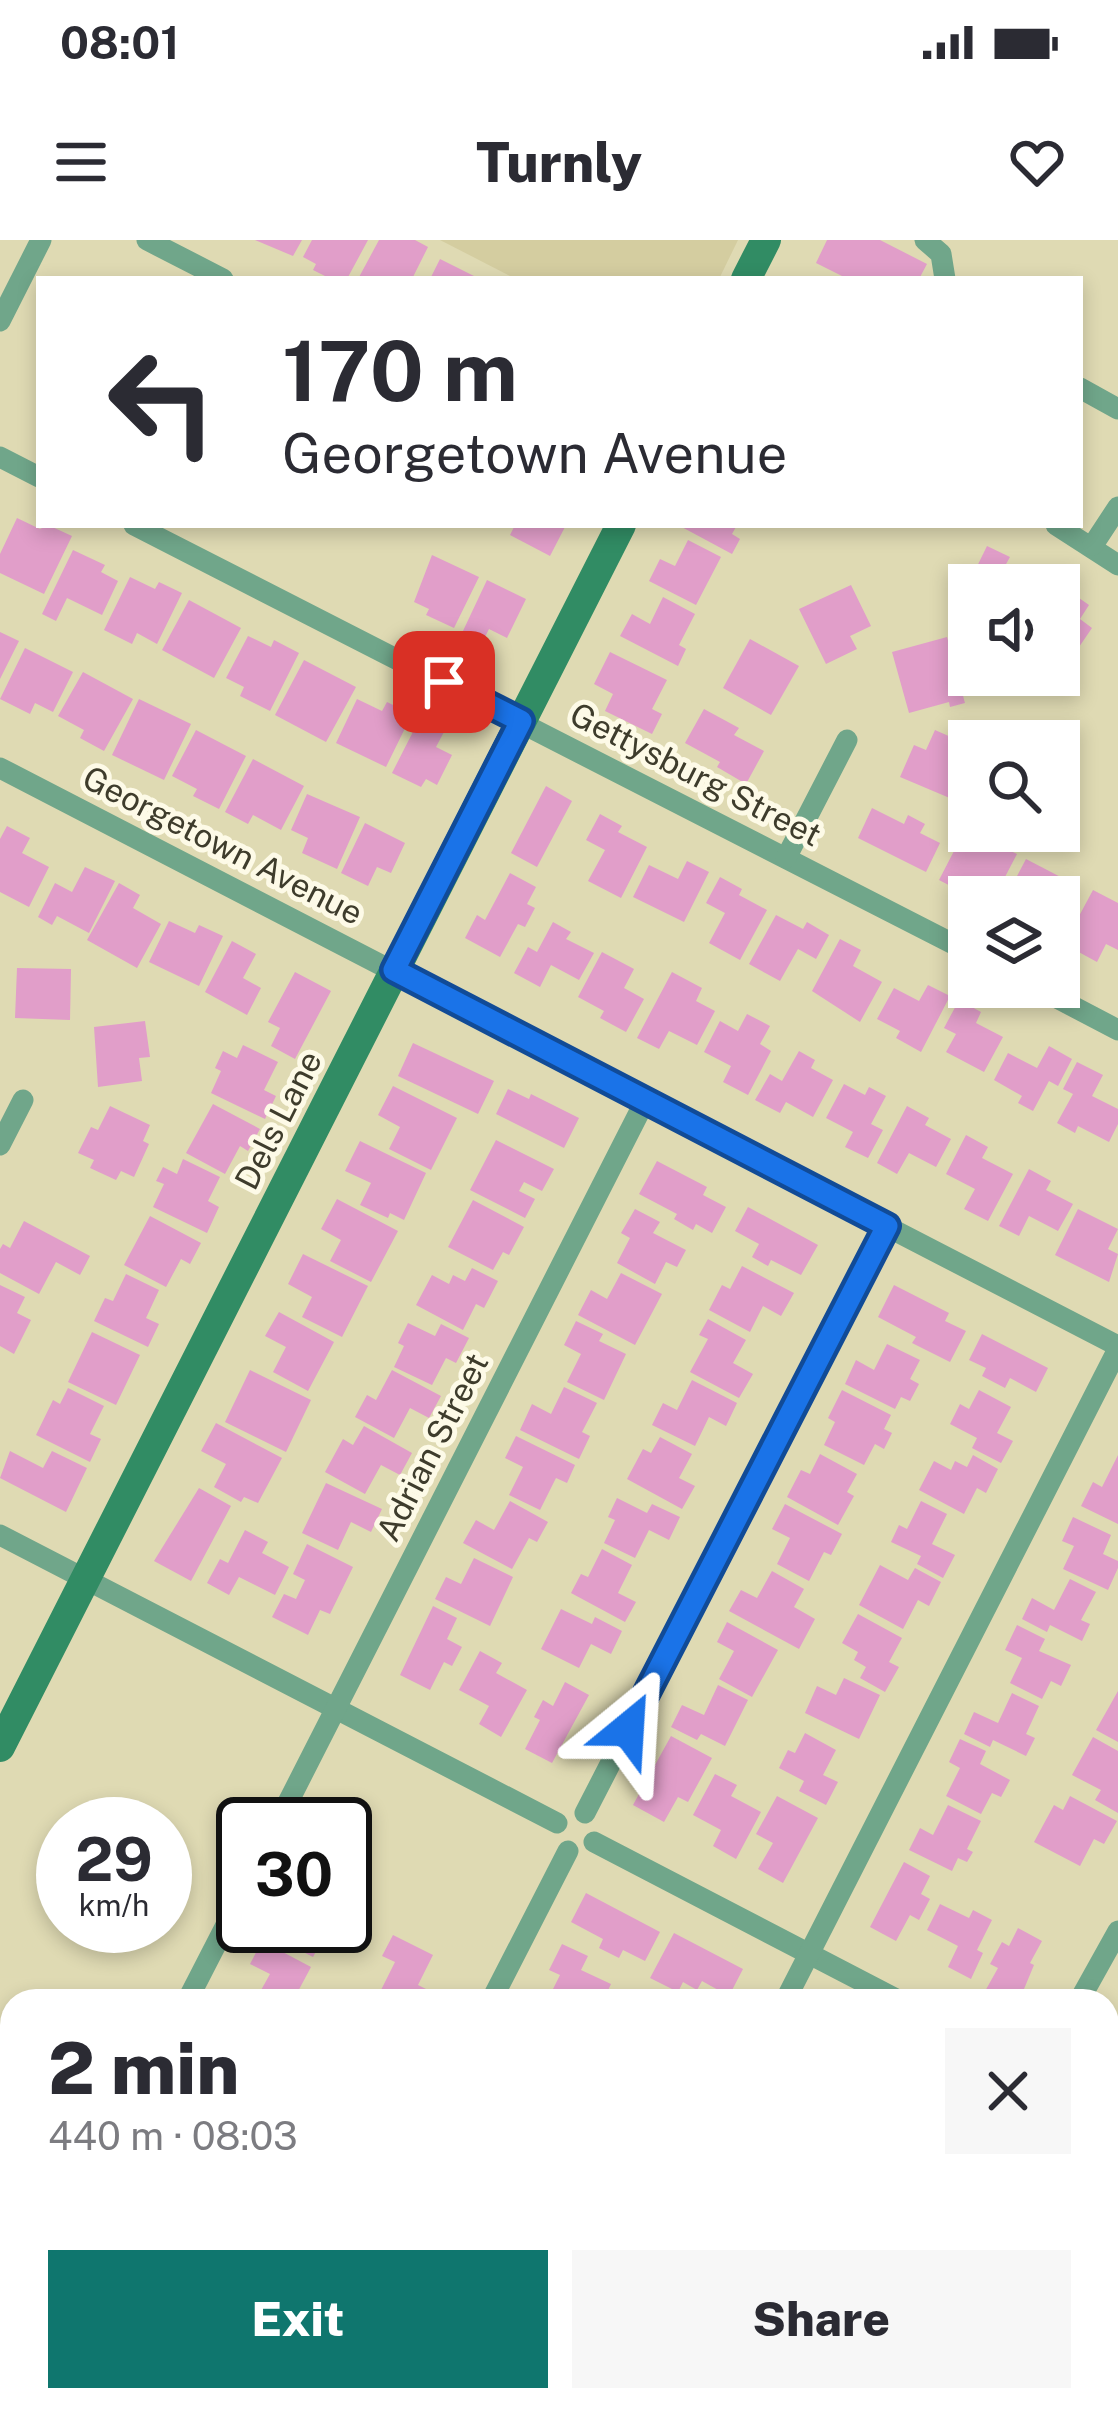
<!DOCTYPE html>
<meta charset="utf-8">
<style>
:root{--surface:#fff;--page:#f7f7f7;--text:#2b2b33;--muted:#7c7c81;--accent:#0f766e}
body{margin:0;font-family:"Public Sans",sans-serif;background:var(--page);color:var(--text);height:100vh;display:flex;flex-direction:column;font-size:45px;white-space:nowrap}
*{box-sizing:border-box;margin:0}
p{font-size:39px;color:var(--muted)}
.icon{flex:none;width:66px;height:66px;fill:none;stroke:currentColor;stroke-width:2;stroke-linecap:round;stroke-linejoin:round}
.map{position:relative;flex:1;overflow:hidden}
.details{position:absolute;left:0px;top:1749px;width:1119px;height:423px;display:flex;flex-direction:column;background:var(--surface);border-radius:36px 36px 0 0;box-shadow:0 6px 18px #0003}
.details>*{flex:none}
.guide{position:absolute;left:36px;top:36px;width:1047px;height:252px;border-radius:0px;box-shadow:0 6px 18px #0003;background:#fff;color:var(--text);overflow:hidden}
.controls{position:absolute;left:948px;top:324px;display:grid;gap:24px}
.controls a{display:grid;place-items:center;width:132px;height:132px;border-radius:0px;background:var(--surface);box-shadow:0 6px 18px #0003;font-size:60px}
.speed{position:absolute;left:36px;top:1557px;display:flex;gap:24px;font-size:60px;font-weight:700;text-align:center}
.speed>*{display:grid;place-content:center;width:156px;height:156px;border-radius:50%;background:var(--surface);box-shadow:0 6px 18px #0003;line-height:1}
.speed small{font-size:30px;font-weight:400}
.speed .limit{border:6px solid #111;border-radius:18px;background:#fff;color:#111}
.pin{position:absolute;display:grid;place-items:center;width:102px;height:102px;color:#fff;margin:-51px;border-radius:24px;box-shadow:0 6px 18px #0006}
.me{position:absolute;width:132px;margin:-66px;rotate:27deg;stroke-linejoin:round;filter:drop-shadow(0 0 9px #0008)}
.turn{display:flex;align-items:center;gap:42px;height:252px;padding:0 48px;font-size:54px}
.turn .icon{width:156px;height:156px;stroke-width:2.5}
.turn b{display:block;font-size:84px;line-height:102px}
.round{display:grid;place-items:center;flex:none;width:126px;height:126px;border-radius:0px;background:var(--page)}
.summary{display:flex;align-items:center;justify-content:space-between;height:204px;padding:0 48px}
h1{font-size:72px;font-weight:800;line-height:90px}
.primary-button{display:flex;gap:24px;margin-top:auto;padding:24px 48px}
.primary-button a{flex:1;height:138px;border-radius:0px;background:var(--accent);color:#fff;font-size:48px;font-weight:800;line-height:138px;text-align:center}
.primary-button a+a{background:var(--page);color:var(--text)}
.status{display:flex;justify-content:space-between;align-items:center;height:84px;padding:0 60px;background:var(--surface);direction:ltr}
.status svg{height:33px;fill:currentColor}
header{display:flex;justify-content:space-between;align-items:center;height:156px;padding:0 48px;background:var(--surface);font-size:54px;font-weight:800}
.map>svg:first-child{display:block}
.built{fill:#d4cda0}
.building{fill:#e19ec9}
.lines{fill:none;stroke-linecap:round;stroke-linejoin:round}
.street{stroke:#70a68a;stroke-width:21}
.secondary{stroke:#318c64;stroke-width:30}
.route-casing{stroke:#114b97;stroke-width:30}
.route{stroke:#1a73e8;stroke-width:21}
.labels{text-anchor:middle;stroke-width:10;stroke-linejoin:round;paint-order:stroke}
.street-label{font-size:33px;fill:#3e3c2c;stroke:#fdfae7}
</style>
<div class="status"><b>08:01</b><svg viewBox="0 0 49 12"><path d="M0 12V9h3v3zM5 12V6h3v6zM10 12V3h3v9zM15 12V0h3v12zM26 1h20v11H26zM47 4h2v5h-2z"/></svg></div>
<header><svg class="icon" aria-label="menu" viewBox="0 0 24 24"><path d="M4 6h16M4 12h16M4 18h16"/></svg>Turnly<svg class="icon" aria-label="heart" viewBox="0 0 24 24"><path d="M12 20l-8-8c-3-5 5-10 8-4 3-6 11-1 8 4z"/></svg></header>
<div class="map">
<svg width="1118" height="2170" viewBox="0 0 1118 2170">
<rect width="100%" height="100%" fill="#dfdab3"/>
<polygon class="built" points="440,0 738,0 719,39 516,39"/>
<g class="building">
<polygon points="255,0 302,0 293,16"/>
<polygon points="312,0 368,0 347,39 331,39 313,30 316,24 303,17"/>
<polygon points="379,0 415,0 428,7 412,39 358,39"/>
<polygon points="827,0 880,0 927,24 919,39 848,39 816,23"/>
<polygon points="440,19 480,39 430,39"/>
<polygon points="17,278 40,289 48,285 72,296 44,354 0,333 0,314"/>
<polygon points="515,285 566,285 550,316 510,295"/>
<polygon points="678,285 737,285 732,294 740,299 732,314"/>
<polygon points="688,300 721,317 696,365 649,341 660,319 675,326"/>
<polygon points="987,306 1010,317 1001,333 1012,339 1017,329 1032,336 1027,345 969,345 969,358 963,355"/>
<polygon points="73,310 105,325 101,332 118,341 102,375 67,358 56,381 42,374"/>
<polygon points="432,315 479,337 454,388 426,375 429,369 414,362"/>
<polygon points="130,337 155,349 159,342 182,353 157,404 137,393 132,404 104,390"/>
<polygon points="487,340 526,359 507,398 489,389 482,403 462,393"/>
<polygon points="1059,344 1089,365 1080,379 1092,388 1066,426 1059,421"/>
<polygon points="851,345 871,386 850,396 857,409 826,424 799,369"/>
<polygon points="663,357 695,374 679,405 686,409 678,426 620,396 632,374 650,384"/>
<polygon points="189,360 241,388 214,438 162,410"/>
<polygon points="0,392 19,401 0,439"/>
<polygon points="248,396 271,407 274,400 299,413 270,471 240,456 244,447 226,438"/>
<polygon points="947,397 965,463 950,467 949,462 909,473 892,412"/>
<polygon points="750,399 799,426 771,475 723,448"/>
<polygon points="25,408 73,432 53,472 35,463 30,474 0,459"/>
<polygon points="610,412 667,440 652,469 662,474 652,494 605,471 613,454 594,444"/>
<polygon points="304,420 356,447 326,502 275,475"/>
<polygon points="83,432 133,459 104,511 80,498 84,490 58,476"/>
<polygon points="139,459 191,484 164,540 112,515"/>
<polygon points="357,459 382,471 387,462 412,474 386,527 336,503"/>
<polygon points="704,469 739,488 734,495 764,511 746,544 717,527 720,522 685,503"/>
<polygon points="420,478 445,490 436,507 452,515 437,545 426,539 421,547 392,533"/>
<polygon points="196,490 246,516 219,569 193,556 197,549 172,536"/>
<polygon points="935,490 969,505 969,553 957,548 952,559 900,537 914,505 926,510"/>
<polygon points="253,519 304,546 281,590 253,575 248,584 225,572"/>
<polygon points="546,546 572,561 537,627 511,613"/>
<polygon points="307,554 360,577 337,629 302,613 308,598 291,590"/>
<polygon points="872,568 904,584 908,575 925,584 920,593 940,603 926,632 858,598"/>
<polygon points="600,574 622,586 618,592 647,607 621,658 588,641 605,610 586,600"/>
<polygon points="969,582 969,591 1017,614 995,656 970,643 964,653 939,640"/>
<polygon points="365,583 405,603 391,633 377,627 368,646 341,633"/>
<polygon points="7,586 30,598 22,613 49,627 29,667 0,652 0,599"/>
<polygon points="1026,619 1076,645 1059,676 1059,657 1006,657"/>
<polygon points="687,621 709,632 684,682 633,657 649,625 678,639"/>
<polygon points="85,627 115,641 89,693 57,676 52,685 38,677 55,643 72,652"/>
<polygon points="510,633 536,647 527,664 535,668 525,687 518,684 500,717 465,698 477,675 485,680"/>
<polygon points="720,637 742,649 739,655 767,670 740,720 709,703 725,673 706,663"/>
<polygon points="119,643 140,655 133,668 161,684 137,728 87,700"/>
<polygon points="1093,650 1118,663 1118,710 1106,704 1097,722 1064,704"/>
<polygon points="776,675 803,689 807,682 829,695 816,719 798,709 780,741 749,724"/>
<polygon points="169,681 195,693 199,685 223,696 199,746 149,722"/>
<polygon points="553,682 571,692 566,699 594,713 579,740 551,725 540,747 514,733 528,707 537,712"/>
<polygon points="840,699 861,710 853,726 882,742 860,782 812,751"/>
<polygon points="232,701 256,714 243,738 261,748 247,775 205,752"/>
<polygon points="602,712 634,729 624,748 644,759 626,792 600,778 604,771 578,757"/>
<polygon points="17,728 71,729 70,780 15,778"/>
<polygon points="295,732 331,751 295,819 271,806 280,788 268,782"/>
<polygon points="672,732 702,748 696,761 715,771 697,805 669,791 659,809 637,798"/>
<polygon points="928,745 950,756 921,812 896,798 900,791 877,779 894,748 919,761"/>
<polygon points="959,760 981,772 976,783 1003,797 984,832 946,812 956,794 944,788"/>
<polygon points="747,774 770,786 760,804 771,811 748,855 723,842 731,826 704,812 720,781 738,791"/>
<polygon points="145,781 150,817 139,818 142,841 98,847 94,787"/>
<polygon points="413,803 494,841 478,874 398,836"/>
<polygon points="243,805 278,822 264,850 276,856 265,879 211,853 221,831 215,828 223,811 237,818"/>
<polygon points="1049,806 1072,819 1058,846 1049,841 1033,871 1018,863 1022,856 994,840 1008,813 1037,828"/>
<polygon points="799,811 815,820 811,828 833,840 813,877 786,862 780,873 755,860 770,834 782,841"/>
<polygon points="1077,822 1103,835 1092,856 1118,869 1118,884 1109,902 1078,886 1075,893 1057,883 1073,854 1063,849"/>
<polygon points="844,844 865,855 869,847 886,856 871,884 883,890 868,918 845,907 853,892 826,878"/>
<polygon points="393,846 457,878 431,930 389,909 400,887 378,875"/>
<polygon points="508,849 529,859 531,854 579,878 564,908 496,874"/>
<polygon points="213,864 260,889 248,911 240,906 225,934 186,913"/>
<polygon points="110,866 150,885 143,901 149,904 134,937 121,931 116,940 90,928 94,920 78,913 91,887 98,890"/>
<polygon points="907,866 929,878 925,885 951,899 936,927 909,913 897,934 877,923"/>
<polygon points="966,895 988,907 982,918 1013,934 988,981 964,969 975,949 946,934"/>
<polygon points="496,900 554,929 542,951 524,942 519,951 535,959 525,978 470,950"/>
<polygon points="360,901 426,933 404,980 390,973 388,978 360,965 371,943 345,931"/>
<polygon points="183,919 220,937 208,961 219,967 207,993 153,967 164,944 156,941 163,927 177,934"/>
<polygon points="657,921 707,947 703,955 726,967 712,993 696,984 693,990 674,979 677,974 639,954"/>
<polygon points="1029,929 1051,941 1046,950 1073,964 1058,991 1029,976 1019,996 999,986"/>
<polygon points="337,959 398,991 371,1042 330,1021 341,1000 321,989"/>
<polygon points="473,960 524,987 509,1015 503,1012 493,1030 448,1007"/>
<polygon points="748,967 818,1005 801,1035 771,1020 768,1026 752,1017 759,1004 735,991"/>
<polygon points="635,969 660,982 653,993 686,1010 677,1027 666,1022 655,1044 617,1023 630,998 621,993"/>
<polygon points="1078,969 1118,989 1108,1009 1118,1014 1109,1042 1055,1015"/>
<polygon points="150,976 201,1003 190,1024 181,1019 166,1047 124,1025"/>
<polygon points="24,981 90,1016 80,1035 56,1022 39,1054 0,1033 0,1009 3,1004 10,1008"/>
<polygon points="303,1014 368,1046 342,1097 302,1077 312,1057 288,1044"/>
<polygon points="742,1026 794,1053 781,1076 763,1066 750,1092 709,1070 722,1045 730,1049"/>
<polygon points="472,1028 498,1041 484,1068 476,1064 463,1090 416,1065 432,1035 449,1044 453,1035 465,1041"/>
<polygon points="621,1033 662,1054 635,1105 578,1075 591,1050 607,1059"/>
<polygon points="126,1034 159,1050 146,1078 159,1084 148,1107 94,1081 105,1058 113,1061"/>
<polygon points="0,1045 25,1057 17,1073 31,1080 14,1114 0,1106"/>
<polygon points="894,1045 949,1073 945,1081 966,1091 950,1122 912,1103 916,1097 878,1077"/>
<polygon points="279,1072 334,1102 308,1151 273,1132 286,1107 265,1096"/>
<polygon points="708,1079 746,1100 733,1123 753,1134 739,1158 690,1132 708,1099 699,1095"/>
<polygon points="576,1081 603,1094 599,1101 626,1114 604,1160 567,1142 581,1114 564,1105"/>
<polygon points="408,1083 435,1096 441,1084 469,1098 456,1123 446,1118 432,1145 394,1127 404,1106 398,1103"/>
<polygon points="92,1092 140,1115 116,1165 68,1142"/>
<polygon points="982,1094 1048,1128 1036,1152 1010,1138 1005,1148 982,1136 986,1128 969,1120"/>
<polygon points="887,1104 920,1120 910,1139 919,1144 910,1161 901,1157 895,1169 845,1144 856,1120 874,1130"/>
<polygon points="250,1130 311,1160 286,1212 225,1182"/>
<polygon points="392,1130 441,1156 429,1178 410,1168 394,1198 355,1177 367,1155 376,1160"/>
<polygon points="692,1140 737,1163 726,1186 709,1177 695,1206 652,1185 663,1163 677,1170"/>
<polygon points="564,1147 597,1163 582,1192 590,1196 579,1219 520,1190 532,1164 551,1174"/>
<polygon points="68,1148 104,1166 90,1194 101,1199 90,1222 36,1195 53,1160 60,1164"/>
<polygon points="842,1150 891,1175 884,1189 892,1193 884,1209 875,1204 864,1225 824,1205 835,1182 828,1178"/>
<polygon points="979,1150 1011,1167 997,1193 1013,1201 1001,1223 972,1208 977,1198 950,1184 960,1164 969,1169"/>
<polygon points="216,1183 282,1218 258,1263 244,1257 241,1262 214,1247 226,1224 201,1211"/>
<polygon points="364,1186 412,1213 400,1235 381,1225 365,1254 325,1232 343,1199 353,1205"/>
<polygon points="516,1196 575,1225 567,1243 556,1238 540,1270 509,1255 523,1227 505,1218"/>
<polygon points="660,1197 692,1214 679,1238 695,1246 682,1269 627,1239 643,1209 651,1213"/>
<polygon points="10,1211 43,1228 52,1211 87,1228 66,1272 0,1238"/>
<polygon points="820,1214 857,1234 847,1252 854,1256 838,1285 787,1257 801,1230 810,1234"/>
<polygon points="973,1215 998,1229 986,1253 977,1248 964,1274 919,1250 934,1221 951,1230 955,1221 967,1227"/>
<polygon points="1118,1215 1118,1284 1081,1266 1093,1242 1102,1247"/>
<polygon points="326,1243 382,1269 371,1292 351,1282 338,1310 302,1293"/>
<polygon points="199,1248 231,1266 191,1341 154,1321"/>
<polygon points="617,1258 647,1273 652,1264 680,1277 669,1300 649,1290 635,1318 604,1303 615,1280 608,1277"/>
<polygon points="510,1261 548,1282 537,1302 529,1298 512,1329 463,1303 476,1280 494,1290"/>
<polygon points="921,1261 947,1274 932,1304 955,1315 943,1338 917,1324 921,1316 891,1302 899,1285 907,1289"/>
<polygon points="785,1264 842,1294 831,1315 824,1312 809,1341 777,1324 790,1298 772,1289"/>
<polygon points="1073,1277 1111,1295 1103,1314 1118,1321 1118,1328 1108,1350 1063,1329 1074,1306 1062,1301"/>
<polygon points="245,1290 268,1302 262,1313 289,1327 275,1355 239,1337 229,1355 207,1343 220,1319 228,1323"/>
<polygon points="307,1304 353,1327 330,1374 320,1370 308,1395 272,1377 284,1354 296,1359 305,1340 293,1334"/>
<polygon points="602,1309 632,1325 618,1353 636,1362 625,1382 571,1353 581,1334 588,1337"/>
<polygon points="474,1318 513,1337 490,1386 435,1359 446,1337 461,1344"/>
<polygon points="880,1325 908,1340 915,1328 941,1342 929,1366 918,1360 903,1389 859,1365"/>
<polygon points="772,1331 804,1349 794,1367 815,1379 799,1409 729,1371 741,1350 757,1358"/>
<polygon points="1070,1339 1096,1352 1081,1380 1090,1384 1082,1401 1050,1385 1047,1392 1022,1379 1032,1358 1054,1370"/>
<polygon points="433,1366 457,1378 447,1399 462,1407 452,1426 444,1422 430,1450 400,1435"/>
<polygon points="561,1369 592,1384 595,1377 622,1391 611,1414 591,1404 579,1428 541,1409"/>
<polygon points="858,1374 902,1398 889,1422 899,1427 885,1452 860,1438 866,1427 854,1420 858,1412 842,1403"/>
<polygon points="727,1382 778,1410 752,1457 719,1439 734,1411 717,1402"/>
<polygon points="1017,1385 1045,1399 1039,1411 1071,1425 1061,1446 1051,1441 1042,1459 1010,1443 1022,1418 1005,1410"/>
<polygon points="480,1411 502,1423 496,1433 527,1450 501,1497 479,1484 489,1466 459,1450"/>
<polygon points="844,1438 880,1455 859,1499 805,1473 817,1446 836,1455"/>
<polygon points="565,1442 589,1455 552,1523 525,1509 540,1480 534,1477 543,1460 553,1466"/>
<polygon points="718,1445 748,1460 725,1506 701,1494 697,1500 671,1487 682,1465 704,1475"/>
<polygon points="1118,1451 1118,1502 1096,1490"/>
<polygon points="1012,1453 1039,1466 1026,1494 1035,1498 1026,1516 993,1500 990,1507 964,1494 974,1472 998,1483"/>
<polygon points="805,1493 836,1510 823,1535 838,1542 826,1565 799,1551 804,1541 779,1528 788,1510 795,1513"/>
<polygon points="671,1496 712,1518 688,1562 678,1557 664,1582 633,1565"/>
<polygon points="1093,1497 1118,1511 1118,1573 1095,1560 1101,1550 1072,1535"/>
<polygon points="960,1499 986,1511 980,1524 1010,1540 1001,1557 992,1553 981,1574 946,1556 960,1528 949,1522"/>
<polygon points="715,1534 737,1545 731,1556 761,1572 736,1619 713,1606 721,1590 693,1575"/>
<polygon points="777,1556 818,1578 783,1643 758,1629 773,1603 756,1594"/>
<polygon points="1070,1556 1117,1581 1104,1604 1094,1599 1080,1626 1034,1602 1054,1565 1063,1570"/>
<polygon points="948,1565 981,1581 967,1609 973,1612 967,1622 958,1618 952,1631 909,1610 920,1588 933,1595"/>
<polygon points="904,1622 930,1636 921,1654 930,1659 919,1680 910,1675 896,1701 870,1687"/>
<polygon points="586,1653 660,1692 645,1721 623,1710 619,1718 599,1708 603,1699 571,1682"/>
<polygon points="940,1664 969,1678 973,1670 992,1680 977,1710 983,1713 971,1739 948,1727 958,1706 927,1690"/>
<polygon points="285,1686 342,1686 333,1701 324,1696 313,1717 278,1699"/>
<polygon points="1018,1688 1042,1701 1030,1723 1034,1725 1019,1761 998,1761 984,1753 998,1728 990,1724 1002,1702 1009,1706"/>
<polygon points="674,1693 743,1729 729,1756 702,1741 697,1750 683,1742 678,1752 650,1738"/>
<polygon points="393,1695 433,1715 418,1745 436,1754 433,1761 394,1761 379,1754 395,1722 382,1716"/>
<polygon points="262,1701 311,1727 295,1757 304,1761 255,1761 270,1734 250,1724"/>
<polygon points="562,1704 588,1716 581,1730 611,1744 603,1761 547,1761 560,1735 549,1730"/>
<polygon points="2,1877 12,1882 12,1946 0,1940"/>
<polygon points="1107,1926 1118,1932 1118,1966 1107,1961"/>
<polygon points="0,1964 12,1970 12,1997 8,2004 0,2000"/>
<polygon points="35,2160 71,2160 66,2170 30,2170"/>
<polygon points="345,2160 390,2160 385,2170 339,2170"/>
<polygon points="456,2160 522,2160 517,2170 469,2170 455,2163"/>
<polygon points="625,2160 690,2160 685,2170 635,2170 623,2164"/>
<polygon points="754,2160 817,2160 811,2170 773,2170"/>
<polygon points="957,2160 1013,2160 1008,2170 975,2170"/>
<polygon points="1025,2160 1073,2160 1068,2170 1050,2170 1042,2165 1040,2170 1020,2170"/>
</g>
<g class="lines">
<g class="street">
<polyline points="147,0 223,39"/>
<polyline points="925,0 941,14 945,39"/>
<polyline points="0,81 41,0"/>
<polyline points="1080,148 1118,169"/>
<polyline points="0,217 39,237"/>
<polyline points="134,285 969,712"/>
<polyline points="1056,285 1118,325"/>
<polyline points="1093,305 1118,267"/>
<polyline points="0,528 1118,1106"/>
<polyline points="786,618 847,500"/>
<polyline points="1036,747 1118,790"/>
<polyline points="0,905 23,860"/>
<polyline points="0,1295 557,1583"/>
<polyline points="585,1573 887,986"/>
<polyline points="277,1584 645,861"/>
<polyline points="594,1602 900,1761"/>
<polyline points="187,1761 243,1652"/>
<polyline points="491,1761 568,1611"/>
<polyline points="785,1761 1118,1109"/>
<polyline points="1079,1761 1118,1691"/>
<polyline points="1107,1869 1118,1875"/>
<polyline points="142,2170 147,2160"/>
<polyline points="282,2170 287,2160"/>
<polyline points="577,2170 582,2160"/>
<polyline points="869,2170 874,2160"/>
</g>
<g class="secondary">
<polyline points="746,39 766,0"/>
<polyline points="0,1507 621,285"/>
<polyline points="0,2061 12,2067"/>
<polyline points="190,2160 209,2170"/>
</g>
</g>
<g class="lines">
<g class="route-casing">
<polyline id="route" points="444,442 521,481 394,730 887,986 628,1489"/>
</g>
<use href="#route" class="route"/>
</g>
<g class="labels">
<g class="street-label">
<text transform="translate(696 534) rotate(27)" y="12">Gettysburg Street</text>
<text transform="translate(223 605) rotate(27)" y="12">Georgetown Avenue</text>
<text transform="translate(278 880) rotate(-63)" y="12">Dels Lane</text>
<text transform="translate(432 1207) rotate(-63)" y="12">Adrian Street</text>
</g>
</g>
</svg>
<div class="controls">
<a><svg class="icon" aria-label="sound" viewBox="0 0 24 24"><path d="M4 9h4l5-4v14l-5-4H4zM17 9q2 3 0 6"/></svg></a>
<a><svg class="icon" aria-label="search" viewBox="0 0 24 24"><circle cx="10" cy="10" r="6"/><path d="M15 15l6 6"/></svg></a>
<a><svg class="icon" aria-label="layers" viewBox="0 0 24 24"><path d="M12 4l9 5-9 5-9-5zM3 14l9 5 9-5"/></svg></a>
</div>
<div class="speed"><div>29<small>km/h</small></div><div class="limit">30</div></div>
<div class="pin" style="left:444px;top:442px;background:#d93025"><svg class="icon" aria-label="arrive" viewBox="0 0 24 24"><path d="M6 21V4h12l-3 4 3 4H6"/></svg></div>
<svg class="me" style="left:628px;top:1489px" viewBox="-20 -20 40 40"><path d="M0-17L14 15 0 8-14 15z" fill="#1a73e8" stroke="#fff" stroke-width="4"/></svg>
<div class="guide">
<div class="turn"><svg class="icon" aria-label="left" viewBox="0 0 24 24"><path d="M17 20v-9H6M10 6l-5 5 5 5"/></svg><div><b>170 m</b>Georgetown Avenue</div></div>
</div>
<section class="details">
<div class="summary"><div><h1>2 min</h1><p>440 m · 08:03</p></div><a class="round"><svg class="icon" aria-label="close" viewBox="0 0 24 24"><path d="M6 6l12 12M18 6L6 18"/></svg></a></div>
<div class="primary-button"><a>Exit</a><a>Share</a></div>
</section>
</div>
